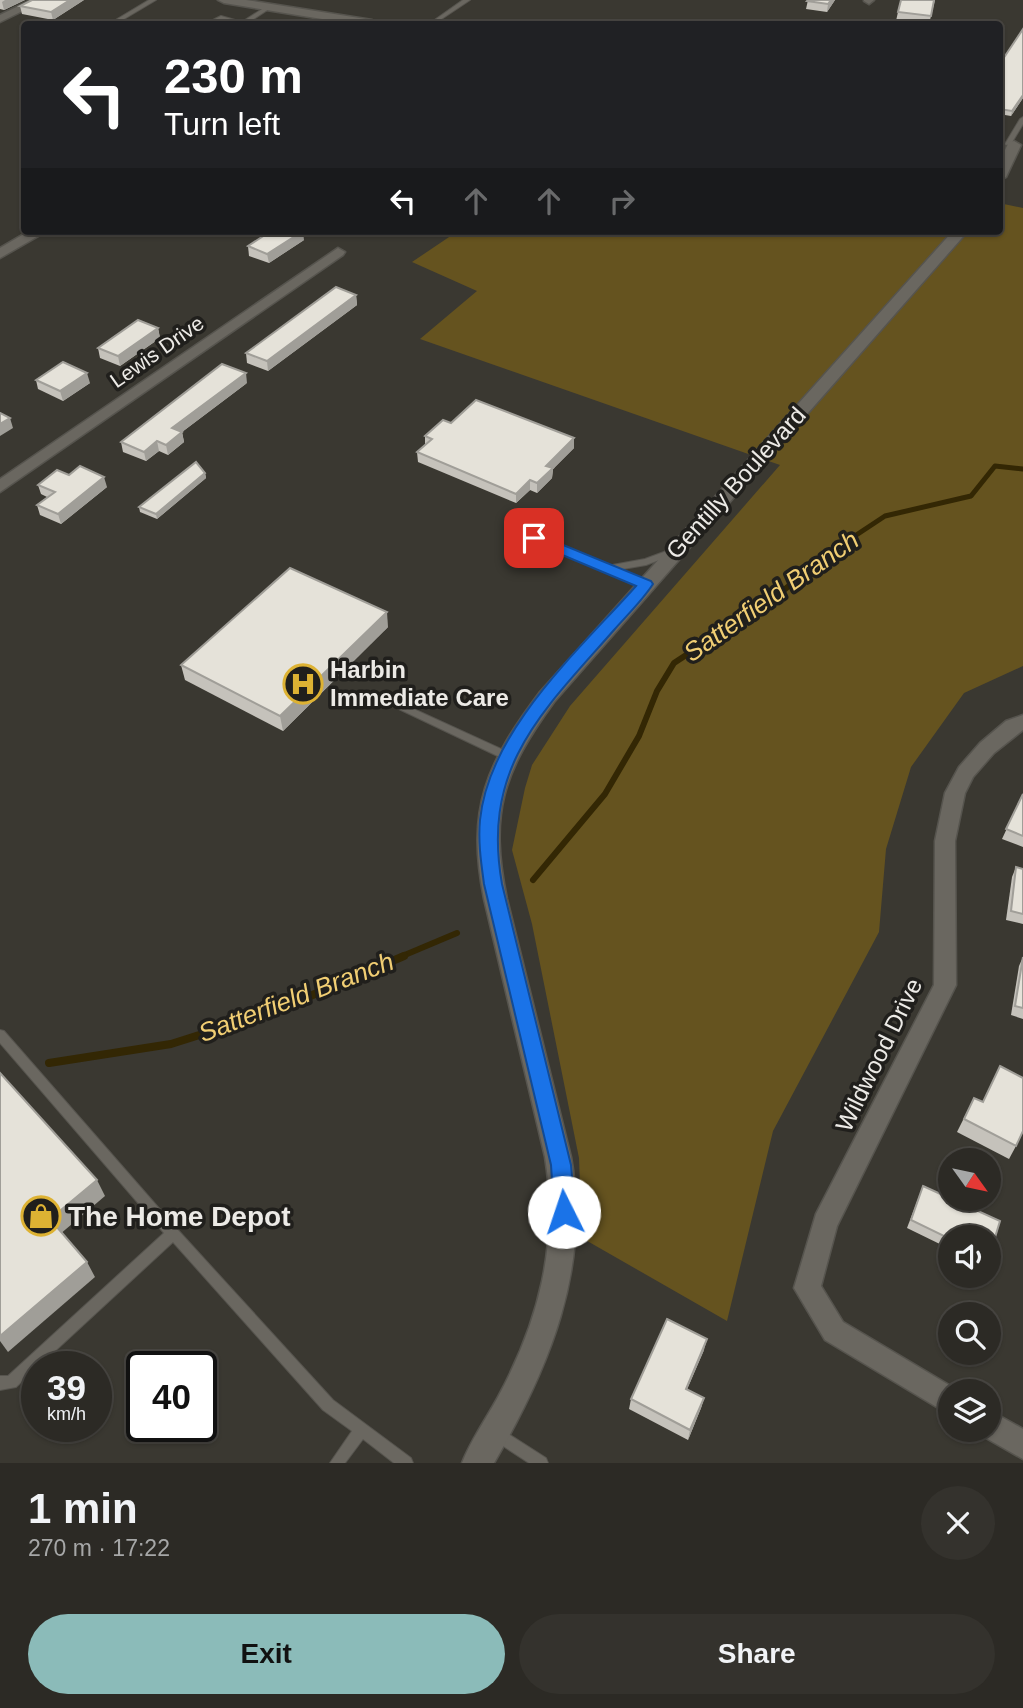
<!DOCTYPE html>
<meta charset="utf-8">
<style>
:root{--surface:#2c2a25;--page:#34322d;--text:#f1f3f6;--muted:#a6a7a7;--line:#484642;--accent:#8bbbb9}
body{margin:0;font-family:Arial,sans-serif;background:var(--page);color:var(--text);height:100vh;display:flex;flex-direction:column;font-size:26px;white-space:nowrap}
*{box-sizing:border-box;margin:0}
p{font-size:23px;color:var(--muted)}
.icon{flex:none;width:38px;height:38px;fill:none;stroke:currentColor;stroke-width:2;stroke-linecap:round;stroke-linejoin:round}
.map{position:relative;height:1463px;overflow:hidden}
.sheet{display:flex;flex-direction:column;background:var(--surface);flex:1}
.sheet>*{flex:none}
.top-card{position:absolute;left:21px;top:21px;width:982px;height:214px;border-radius:7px;box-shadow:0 2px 5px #0004,0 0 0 2px var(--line);background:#202124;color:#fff;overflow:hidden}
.needle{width:46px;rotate:123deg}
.controls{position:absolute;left:938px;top:1148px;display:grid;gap:14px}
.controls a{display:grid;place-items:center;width:63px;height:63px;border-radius:50%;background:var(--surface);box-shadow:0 2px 5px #0004,0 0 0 2px var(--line);font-size:35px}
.speed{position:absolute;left:21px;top:1351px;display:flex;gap:14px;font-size:35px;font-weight:700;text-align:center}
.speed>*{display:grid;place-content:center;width:91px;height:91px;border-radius:50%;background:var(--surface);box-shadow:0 2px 5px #0004,0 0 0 2px var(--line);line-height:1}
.speed small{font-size:18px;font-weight:400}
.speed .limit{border:4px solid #111;border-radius:10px;background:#fff;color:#111}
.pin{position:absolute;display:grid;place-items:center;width:60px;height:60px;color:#fff;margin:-30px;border-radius:14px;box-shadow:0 4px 10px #0006}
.me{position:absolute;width:77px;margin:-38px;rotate:356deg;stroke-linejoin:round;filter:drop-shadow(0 0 5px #0008)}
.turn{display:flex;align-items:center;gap:24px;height:147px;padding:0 28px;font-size:32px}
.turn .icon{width:91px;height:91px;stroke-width:2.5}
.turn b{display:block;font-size:49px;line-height:60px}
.lanes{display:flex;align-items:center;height:66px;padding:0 28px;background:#0003;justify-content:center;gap:35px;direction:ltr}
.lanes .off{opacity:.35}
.round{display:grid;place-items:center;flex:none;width:74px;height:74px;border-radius:37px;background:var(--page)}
.overview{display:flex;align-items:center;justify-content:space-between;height:119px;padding:0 28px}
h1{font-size:42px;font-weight:600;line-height:52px}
.button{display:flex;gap:14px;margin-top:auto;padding:14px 28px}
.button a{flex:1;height:80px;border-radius:42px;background:var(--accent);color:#111;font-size:28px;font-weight:600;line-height:80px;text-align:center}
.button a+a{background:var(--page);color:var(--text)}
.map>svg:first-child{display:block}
.green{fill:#65531f}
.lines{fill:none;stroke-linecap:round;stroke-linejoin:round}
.stream-far2{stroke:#332704;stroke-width:5}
.stream-far1{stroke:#332704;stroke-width:6}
.stream{stroke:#332704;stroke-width:8}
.lane-casing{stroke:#56544e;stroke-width:2}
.street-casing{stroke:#56544e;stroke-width:3}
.secondary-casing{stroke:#56544e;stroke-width:3}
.lane{fill:#6a6760;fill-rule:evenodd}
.street{fill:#6a6760;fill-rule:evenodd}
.secondary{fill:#6a6760;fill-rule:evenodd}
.wall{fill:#c5c2bb}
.shaded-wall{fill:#a09e98}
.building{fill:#e5e2d9;stroke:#a09e98;stroke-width:2}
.route{fill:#1a73e8;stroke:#114b97;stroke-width:2}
.labels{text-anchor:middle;stroke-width:7;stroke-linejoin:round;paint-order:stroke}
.far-street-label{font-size:21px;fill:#eceae6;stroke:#201f1c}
.street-label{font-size:24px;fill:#eceae6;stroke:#201f1c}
.poi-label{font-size:24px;font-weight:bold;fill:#eceae6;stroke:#201f1c;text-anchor:start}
.water-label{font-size:26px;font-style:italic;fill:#f1ce73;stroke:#201f1c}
.near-poi-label{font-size:28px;font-weight:bold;fill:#eceae6;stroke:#201f1c;text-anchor:start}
</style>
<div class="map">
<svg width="1023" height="1463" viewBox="0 0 1023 1463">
<rect width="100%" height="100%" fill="#3a3831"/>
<polygon class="green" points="999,203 1023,208 1023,666 964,693 911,767 886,849 879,932 773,1131 727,1321 582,1238 579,1158 532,924 512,850 525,788 532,765 570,706 780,465 420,339 477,291 412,262 458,231 999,231"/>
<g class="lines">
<polyline class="stream-far2" points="820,559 885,516 971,496 995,466 1023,469"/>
<g class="stream-far1">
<polyline points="533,880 605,794 639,736 657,691 674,663 779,594 823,558"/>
<polyline points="400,957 457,933"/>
</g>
<polyline class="stream" points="49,1063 171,1044 275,1011 404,956"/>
<g class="lane-casing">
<g id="lane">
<polygon points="149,0 156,0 119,22 114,21"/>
<polygon points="463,0 470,0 434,24 429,24"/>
<polygon points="267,6 272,7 246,24 238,24 221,20 211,24 205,24 221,16 242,22"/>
<polygon points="1023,117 1023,124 1011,144 1006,145 1005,144 1020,119"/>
<polygon points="534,535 607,566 645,559 672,549 676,552 675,554 646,565 617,570 648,583 649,585 645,588 531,540 530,538 531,536"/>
<polygon points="383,695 510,753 512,756 510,759 504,759 380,700 378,698 380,696"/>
<polygon points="0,1030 4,1031 177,1229 333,1400 411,1458 413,1463 394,1463 363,1439 345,1463 330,1463 352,1431 323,1410 173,1242 16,1387 0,1390 0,1376 8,1376 164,1233 0,1043"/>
<polygon points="496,1426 546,1458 548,1463 529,1463 491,1438 489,1433 491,1428"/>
</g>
</g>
<g class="street-casing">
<g id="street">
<polygon points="31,0 45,0 0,22 0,15"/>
<polygon points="874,0 869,4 864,1 864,0"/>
<polygon points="338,248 345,252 343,255 0,492 0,479"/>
<polygon points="1023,715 1023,730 994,753 973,777 965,793 955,841 956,985 837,1226 821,1286 843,1322 959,1391 950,1391 950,1415 825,1340 794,1288 816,1214 934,985 935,841 945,793 959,767 980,743 1006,721"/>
<polygon points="989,1410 1023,1429 1023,1459 979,1434 978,1430 989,1430"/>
</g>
</g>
<g class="secondary-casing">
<g id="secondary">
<polygon points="218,0 246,0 372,20 378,24 353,24 224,3"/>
<polygon points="1014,141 1021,145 1006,177 999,181 999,162 1009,142"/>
<polygon points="29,231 47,231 0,258 0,248"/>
<path d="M953,231H968L554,702C503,772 489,813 507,899L571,1157C591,1269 549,1368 494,1463H462C471,1440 486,1419 498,1397C539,1321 559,1243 545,1157L484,899C466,808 486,764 540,692Z"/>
</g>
</g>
<use href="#lane" class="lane"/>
<use href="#street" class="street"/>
<use href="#secondary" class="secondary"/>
</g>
<g class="wall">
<polygon points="0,0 25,0 4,10 0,9"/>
<polygon points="84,0 53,20 22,14 20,6"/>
<polygon points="808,0 835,0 827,12 806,9"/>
<polygon points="935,0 929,24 896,21 898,12"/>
<polygon points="999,65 1023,98 1011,116 999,114"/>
<polygon points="304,240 269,263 249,256 248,246"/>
<polygon points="356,295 357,305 268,371 247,363 246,353"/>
<polygon points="158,328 160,338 120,366 100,358 98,348"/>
<polygon points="36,380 90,383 63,401 38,389"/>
<polygon points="247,383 182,432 184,442 168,455 159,451 146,461 123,452 121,442"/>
<polygon points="451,423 574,438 574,448 553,469 552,478 537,493 530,490 516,503 418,462 417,452 425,445 425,436"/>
<polygon points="205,473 206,478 157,519 140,512 139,507"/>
<polygon points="69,475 107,487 61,524 40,515 37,505 47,497 41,494 38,485"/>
<polygon points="388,627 283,731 185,680 181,665"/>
<polygon points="1023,794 1023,847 1002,839"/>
<polygon points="1016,867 1023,869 1023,924 1006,920 1012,877"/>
<polygon points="1023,957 1023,1019 1011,1015 1019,966"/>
<polygon points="974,1098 1016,1146 1009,1159 957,1132"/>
<polygon points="923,1186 950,1237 950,1249 907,1228"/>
<polygon points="704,1350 687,1389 704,1398 701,1408 688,1440 629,1409 631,1399"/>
</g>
<g class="shaded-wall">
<polygon points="5,0 25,0 4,10 2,2"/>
<polygon points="70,0 84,0 53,20 51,12"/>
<polygon points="831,0 835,0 827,12 828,4"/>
<polygon points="1023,95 1023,98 1011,116 1012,111"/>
<polygon points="303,231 304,240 269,263 267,254"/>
<polygon points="356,295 357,305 268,371 267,361"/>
<polygon points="158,328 160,338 120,366 118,356"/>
<polygon points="87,373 90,383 63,401 60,391"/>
<polygon points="246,373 247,383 174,438 172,428"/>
<polygon points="10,418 13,428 0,436 0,424"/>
<polygon points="182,432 184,442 168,455 166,445"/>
<polygon points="574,438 574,448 553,469 552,478 537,493 537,483 546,466"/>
<polygon points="157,441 159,451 146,461 144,452"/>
<polygon points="205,473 206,478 157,519 156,514"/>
<polygon points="104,477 107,487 61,524 58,514"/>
<polygon points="530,480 530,490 516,503 516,494"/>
<polygon points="387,612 388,627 283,731 280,716"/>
<polygon points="97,1180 105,1196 59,1235 50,1219"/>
<polygon points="87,1262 95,1277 8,1352 0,1341 0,1336"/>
<polygon points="707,1339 704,1350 683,1399 686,1389"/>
<polygon points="704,1398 701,1408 688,1440 690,1430"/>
</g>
<g class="building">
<polygon points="32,0 70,0 51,12 20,6"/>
<polygon points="808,0 831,0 828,4 807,1"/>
<polygon points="901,0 934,0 931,16 898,12"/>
<polygon points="1023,29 1023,95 1012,111 999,109 999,65"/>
<polygon points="271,231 303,231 267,254 248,246"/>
<polygon points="336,287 356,295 267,361 246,353"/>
<polygon points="138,320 158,328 118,356 98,348"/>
<polygon points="63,362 87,373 60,391 36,380"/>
<polygon points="222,364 246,373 172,428 182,432 166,445 157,441 144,452 121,442"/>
<polygon points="476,400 574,438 546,466 553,468 537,483 530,480 516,494 417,452 432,439 425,436 443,420 451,423"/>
<polygon points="0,413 10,418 0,424"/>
<polygon points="196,462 205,473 156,514 139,507"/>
<polygon points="80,466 104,477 58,514 37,505 55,492 38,485 57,470 69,475"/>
<polygon points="290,568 387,612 280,716 181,665"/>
<polygon points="1023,794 1023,836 1006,829"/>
<polygon points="1016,867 1023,869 1023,914 1011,911"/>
<polygon points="1023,957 1023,1008 1015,1006"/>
<polygon points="1000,1066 1023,1078 1023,1131 1016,1146 964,1119 974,1098 983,1102"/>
<polygon points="0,1073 97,1180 50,1219 87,1262 0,1336"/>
<polygon points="923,1186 1000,1221 989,1257 989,1237 950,1237 950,1239 911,1220"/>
<polygon points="667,1319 707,1339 686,1389 704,1398 690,1430 631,1399"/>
</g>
<path class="route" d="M534,533L651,581L653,584C642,601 627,615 614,630C543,711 481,766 502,884L571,1165L575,1212L571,1219L564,1222L557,1219L554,1212L551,1165L484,884C481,862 478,842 480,820C489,730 579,650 636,586L529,541V534Z"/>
<defs>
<g id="hospital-ring" transform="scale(2.0125)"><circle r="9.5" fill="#201f1c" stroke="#ddb233" stroke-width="1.5"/><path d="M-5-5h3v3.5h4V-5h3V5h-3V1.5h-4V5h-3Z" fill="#ddb233"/></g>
<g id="shop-ring" transform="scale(2.0125)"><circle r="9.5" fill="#201f1c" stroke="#ddb233" stroke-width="1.5"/><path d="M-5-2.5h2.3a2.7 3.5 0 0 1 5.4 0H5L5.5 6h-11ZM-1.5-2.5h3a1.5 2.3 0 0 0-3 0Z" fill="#ddb233"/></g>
</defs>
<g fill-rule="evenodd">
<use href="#hospital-ring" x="303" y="684"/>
<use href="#shop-ring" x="41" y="1216"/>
</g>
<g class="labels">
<g class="far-street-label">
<text transform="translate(157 352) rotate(-35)" y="7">Lewis Drive</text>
</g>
<g class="street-label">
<text transform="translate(736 483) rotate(-48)" y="8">Gentilly Boulevard</text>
<text transform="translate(879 1055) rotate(-64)" y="8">Wildwood Drive</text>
</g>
<g class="poi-label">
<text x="330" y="678">Harbin<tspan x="330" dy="28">Immediate Care</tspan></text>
</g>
<g class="water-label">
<text transform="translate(771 596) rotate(-35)" y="9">Satterfield Branch</text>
<text transform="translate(296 997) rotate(-21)" y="9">Satterfield Branch</text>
</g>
<g class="near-poi-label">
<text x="68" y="1226">The Home Depot</text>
</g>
</g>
</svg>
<div class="controls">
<a><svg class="needle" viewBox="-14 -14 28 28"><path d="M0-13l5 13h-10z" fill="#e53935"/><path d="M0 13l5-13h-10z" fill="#a6a7a7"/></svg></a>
<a><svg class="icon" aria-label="sound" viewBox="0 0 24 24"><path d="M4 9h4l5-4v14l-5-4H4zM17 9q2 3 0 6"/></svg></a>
<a><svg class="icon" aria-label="search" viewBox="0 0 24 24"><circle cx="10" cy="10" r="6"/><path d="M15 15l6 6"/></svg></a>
<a><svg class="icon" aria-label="layers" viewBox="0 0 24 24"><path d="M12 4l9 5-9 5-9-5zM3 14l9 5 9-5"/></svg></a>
</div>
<div class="speed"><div>39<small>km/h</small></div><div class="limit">40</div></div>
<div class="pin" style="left:534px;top:538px;background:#d93025"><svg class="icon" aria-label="arrive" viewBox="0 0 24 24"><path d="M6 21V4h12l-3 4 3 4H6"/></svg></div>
<svg class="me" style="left:564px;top:1212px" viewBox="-20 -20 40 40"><circle r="19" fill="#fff"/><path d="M0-13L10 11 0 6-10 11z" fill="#1a73e8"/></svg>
<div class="top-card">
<div class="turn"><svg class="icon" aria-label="left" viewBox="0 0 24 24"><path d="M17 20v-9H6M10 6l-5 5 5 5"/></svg><div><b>230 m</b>Turn left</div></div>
<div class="lanes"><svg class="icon" aria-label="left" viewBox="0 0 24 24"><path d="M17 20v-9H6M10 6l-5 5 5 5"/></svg><svg class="icon off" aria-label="ahead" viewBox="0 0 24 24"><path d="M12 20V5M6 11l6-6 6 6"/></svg><svg class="icon off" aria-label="ahead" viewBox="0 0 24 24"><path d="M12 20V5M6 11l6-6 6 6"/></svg><svg class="icon off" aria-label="right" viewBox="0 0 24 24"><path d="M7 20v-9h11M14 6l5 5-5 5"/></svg></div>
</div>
</div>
<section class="sheet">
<div class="overview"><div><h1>1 min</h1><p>270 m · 17:22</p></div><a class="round"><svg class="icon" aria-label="close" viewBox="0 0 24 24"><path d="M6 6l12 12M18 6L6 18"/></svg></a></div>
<div class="button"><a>Exit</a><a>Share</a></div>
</section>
